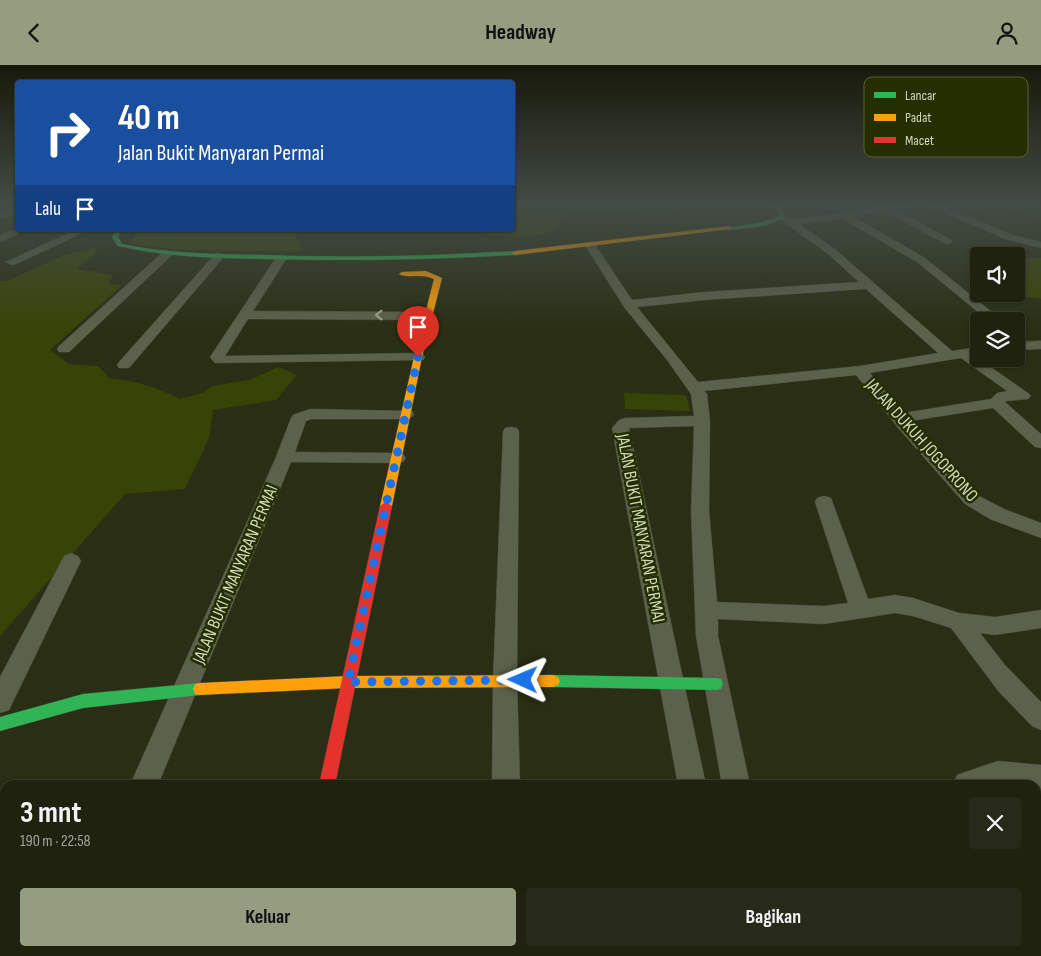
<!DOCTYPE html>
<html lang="id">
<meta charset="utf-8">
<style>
:root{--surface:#1f220f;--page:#272a18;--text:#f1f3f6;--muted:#a1a49e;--line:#3c3f2f;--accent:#959d80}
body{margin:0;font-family:"Sofia Sans Condensed",sans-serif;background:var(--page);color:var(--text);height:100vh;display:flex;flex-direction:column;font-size:19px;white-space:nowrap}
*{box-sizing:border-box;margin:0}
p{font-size:16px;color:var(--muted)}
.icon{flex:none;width:28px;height:28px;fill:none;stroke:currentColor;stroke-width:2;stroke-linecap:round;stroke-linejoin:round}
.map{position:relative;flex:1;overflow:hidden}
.side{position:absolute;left:0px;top:715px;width:1041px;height:176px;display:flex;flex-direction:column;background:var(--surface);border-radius:15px 15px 0 0;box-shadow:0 1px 4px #0004,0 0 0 1px var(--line)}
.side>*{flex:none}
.banner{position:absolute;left:15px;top:15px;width:500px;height:152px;border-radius:5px;box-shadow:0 1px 4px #0004,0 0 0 1px var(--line);background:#1a4fa0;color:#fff;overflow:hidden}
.tools{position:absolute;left:970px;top:182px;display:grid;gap:10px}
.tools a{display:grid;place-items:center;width:55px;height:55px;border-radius:5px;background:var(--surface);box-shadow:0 1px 4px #0004,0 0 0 1px var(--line);font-size:25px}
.pin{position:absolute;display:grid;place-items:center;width:42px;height:42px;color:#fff;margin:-51px -21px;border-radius:50% 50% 50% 0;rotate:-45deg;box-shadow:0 0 5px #0007}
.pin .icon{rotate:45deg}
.me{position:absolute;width:55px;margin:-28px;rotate:271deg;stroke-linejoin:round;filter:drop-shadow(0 0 4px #0008)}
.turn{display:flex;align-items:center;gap:18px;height:105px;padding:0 20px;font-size:22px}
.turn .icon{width:65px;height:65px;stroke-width:2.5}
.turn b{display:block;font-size:35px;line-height:42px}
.then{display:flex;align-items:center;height:48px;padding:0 20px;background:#0003;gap:10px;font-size:19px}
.round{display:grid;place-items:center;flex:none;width:52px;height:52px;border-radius:5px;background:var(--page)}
.headline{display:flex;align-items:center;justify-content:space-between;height:85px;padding:0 20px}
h1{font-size:30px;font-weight:700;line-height:38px}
.cta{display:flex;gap:10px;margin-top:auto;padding:10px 20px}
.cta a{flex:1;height:58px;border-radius:5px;background:var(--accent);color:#111;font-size:20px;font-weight:700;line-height:58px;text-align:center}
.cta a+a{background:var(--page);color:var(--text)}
header{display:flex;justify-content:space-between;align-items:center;height:65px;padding:0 20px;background:var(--accent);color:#111;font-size:22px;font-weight:700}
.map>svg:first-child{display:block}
.green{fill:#384406}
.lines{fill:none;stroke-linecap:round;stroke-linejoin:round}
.street-casing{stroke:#434934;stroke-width:1}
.fast-casing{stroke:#434934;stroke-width:1}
.slow-casing{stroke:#434934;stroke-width:1}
.jam-casing{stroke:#434934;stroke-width:1}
.street{fill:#5c614b;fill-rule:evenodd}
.fast{fill:#30b455;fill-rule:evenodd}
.slow{fill:#ff9f0a;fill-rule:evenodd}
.jam{fill:#e5322d;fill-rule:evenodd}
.oneway{stroke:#a1a98e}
.route{stroke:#1a73e8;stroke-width:9;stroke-dasharray:0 16.2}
.labels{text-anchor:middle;stroke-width:5;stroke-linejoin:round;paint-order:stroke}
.street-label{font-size:18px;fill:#cfd9ba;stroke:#252e00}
.key{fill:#252e00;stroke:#586138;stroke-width:1}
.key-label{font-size:14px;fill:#cfd9ba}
</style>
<header><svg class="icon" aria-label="back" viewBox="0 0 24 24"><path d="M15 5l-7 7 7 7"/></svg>Headway<svg class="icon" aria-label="person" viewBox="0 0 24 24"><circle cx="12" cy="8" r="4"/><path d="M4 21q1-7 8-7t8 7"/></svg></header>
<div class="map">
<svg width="1041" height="891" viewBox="0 0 1041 891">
<rect width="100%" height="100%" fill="#292e14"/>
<g class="green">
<path d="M513,140H704L703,142L672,146L673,150L575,147C563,150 560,153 557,164C530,175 496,174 470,165H512Z"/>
<polygon points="833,140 1041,140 1041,155 1010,144 968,145 953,142 919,140 858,146 839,144"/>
<polygon points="138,165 294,165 302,185 295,187 179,185 130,178"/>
<path d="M94,183L98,186L77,204L113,210L109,219L122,220L50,285L69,299L98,301L109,313C135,316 157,322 180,334L203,328L212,321L250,315L278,302L297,310L276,335L213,345L209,373L185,424L125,429L0,571V216H7L64,190Z"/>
<polygon points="1016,193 1041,193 1041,234 1018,230 1016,226"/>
<polygon points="624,328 686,330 690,346 625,344"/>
</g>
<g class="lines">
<g class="street-casing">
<g id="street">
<path d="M887,140H906L904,142L895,144L953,176L948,179L944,178L884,146L854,152L925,193L1003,256H989L917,197L843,154L799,159L836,185L952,286L979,282V290L976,291L979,294L1028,328L1031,331L1028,334L1006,336L1005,337L1041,369V383L1035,382L993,343L910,356L979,431L1004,444L1041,458V473L990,454L965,439L899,364L856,310L704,326L707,329L710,356L709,446L717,537L824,541L848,538L815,437L817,433L824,431L831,433L868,534L895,530L913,533L959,548L995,552L1041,545V563L995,570L980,568L1005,600L1041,637V665L1032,661L999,627L951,563L913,551L895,548L824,559L718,554V571L750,720H722L696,571L691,446L694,361L629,363L706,720H678L612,363L619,355L625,353L694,351L691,329L667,295L624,242L585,180L590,177L594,178L632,235L704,227L859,217L828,189L777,152L782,149L791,154L845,148ZM866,224L938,288L860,301L698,317L637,242L704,235ZM961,293L1007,326L997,328L991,334L903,348L870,308Z"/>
<polygon points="927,140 940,140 1013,170 1041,177 1041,183 1005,174"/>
<polygon points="18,141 18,148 0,154 0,148"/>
<polygon points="18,163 18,165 26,165 0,177 0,170"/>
<polygon points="75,165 89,165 16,199 12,200 6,197"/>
<polygon points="167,186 171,187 172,189 171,191 69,287 59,287 57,284 59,281 163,187"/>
<polygon points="219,188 225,191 223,193 129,303 119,303 117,300 119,297 215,189"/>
<polygon points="281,190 287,193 253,246 428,247 434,251 428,255 248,254 225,291 418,288 423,289 425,292 423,295 215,298 210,292 277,191"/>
<polygon points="1041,276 1041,284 1016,285 1016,277"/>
<polygon points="310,344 412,346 414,349 412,352 406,354 312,354 306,356 295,387 397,388 403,389 406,393 403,397 397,398 291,397 158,720 130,720 276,392 291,353 293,350"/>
<polygon points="511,362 517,363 519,367 517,615 520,720 492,720 493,615 503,367 505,363"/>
<polygon points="71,488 78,491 81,496 9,645 0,648 0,612 64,491"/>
<polygon points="998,696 1041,700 1041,726 1036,726 1036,720 953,720 957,710"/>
<polygon points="1036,849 1041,851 1041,888 1036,886"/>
<polygon points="56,886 88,886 86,891 54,891"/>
<polygon points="278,886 310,886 309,891 277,891"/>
<rect x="493" y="886" width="32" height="5"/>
<polygon points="710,886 742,886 743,891 711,891"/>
<polygon points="764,886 796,886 798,891 766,891"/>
</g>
</g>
<g class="fast-casing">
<g id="fast">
<polygon points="775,140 781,140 784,153 764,161 729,165 726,163 763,157 779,151"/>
<path d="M116,165H122L118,172L122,179C170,189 218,189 267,190C350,193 432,191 515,186L518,188L515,190C430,195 346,196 261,194C213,193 165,192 118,181L112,172Z"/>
<polygon points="553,610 716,613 721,614 723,619 721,624 716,625 553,622 548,620 546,616 548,612"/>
<polygon points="200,618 205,619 207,624 205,629 200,630 83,643 0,666 0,652 83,629"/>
</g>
</g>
<g class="slow-casing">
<g id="slow">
<polygon points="729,161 732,163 731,164 515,190 512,188 515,186"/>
<path d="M426,206L442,213L422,292L392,441L386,445L380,441L414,292L434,214C421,208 407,214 399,209L402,207Z"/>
<polygon points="553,610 558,612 560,616 558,620 553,622 348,623 200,630 195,629 193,624 195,619 200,618 348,611"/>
</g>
</g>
<g class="jam-casing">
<polygon id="jam" points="386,437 392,441 335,720 319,720 380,441"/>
</g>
<use href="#street" class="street"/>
<use href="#fast" class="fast"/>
<use href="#slow" class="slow"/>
<use href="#jam" class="jam"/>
</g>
<defs><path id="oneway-chevron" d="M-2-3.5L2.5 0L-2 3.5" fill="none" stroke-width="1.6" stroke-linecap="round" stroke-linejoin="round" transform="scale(1.25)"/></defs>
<use class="oneway" href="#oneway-chevron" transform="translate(379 250) rotate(-180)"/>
<linearGradient id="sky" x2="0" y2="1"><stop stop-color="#17190b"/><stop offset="0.53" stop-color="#434c45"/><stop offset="1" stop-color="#434c45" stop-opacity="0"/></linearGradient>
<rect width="1041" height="265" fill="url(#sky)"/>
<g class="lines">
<polyline class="route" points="418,292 348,617 523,615"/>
</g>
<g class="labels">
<g class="street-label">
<text transform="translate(922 375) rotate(48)" y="6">JALAN DUKUH JOGOPRONO</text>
<text transform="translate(641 463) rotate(79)" y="6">JALAN BUKIT MANYARAN PERMAI</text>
<text transform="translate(235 509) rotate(-67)" y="6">JALAN BUKIT MANYARAN PERMAI</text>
</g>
</g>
<rect x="864" y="12" width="164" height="80" rx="8" class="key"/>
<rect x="874" y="27" width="22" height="6" fill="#30b455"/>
<rect x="874" y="49" width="22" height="7" fill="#ff9f0a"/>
<rect x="874" y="72" width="22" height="6" fill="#e5322d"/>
<g class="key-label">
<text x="905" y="35">Lancar</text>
<text x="905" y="57">Padat</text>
<text x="905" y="80">Macet</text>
</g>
</svg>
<div class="tools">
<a><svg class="icon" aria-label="sound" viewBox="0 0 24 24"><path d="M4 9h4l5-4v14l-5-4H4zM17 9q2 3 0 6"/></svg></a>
<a><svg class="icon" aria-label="layers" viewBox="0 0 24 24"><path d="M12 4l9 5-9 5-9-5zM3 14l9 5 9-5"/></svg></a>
</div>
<div class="pin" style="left:418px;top:292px;background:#d93025"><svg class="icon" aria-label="arrive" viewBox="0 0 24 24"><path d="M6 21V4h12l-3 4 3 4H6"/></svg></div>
<svg class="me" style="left:523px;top:615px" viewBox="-20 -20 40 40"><path d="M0-17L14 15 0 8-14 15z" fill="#1a73e8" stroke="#fff" stroke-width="4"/></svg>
<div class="banner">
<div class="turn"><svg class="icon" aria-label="right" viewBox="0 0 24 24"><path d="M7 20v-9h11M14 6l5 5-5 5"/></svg><div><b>40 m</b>Jalan Bukit Manyaran Permai</div></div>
<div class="then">Lalu<svg class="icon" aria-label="arrive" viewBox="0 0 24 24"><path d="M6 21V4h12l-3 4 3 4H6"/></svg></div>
</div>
<section class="side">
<div class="headline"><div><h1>3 mnt</h1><p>190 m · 22:58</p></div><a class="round"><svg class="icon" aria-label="close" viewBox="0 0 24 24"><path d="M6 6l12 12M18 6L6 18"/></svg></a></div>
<div class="cta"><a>Keluar</a><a>Bagikan</a></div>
</section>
</div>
